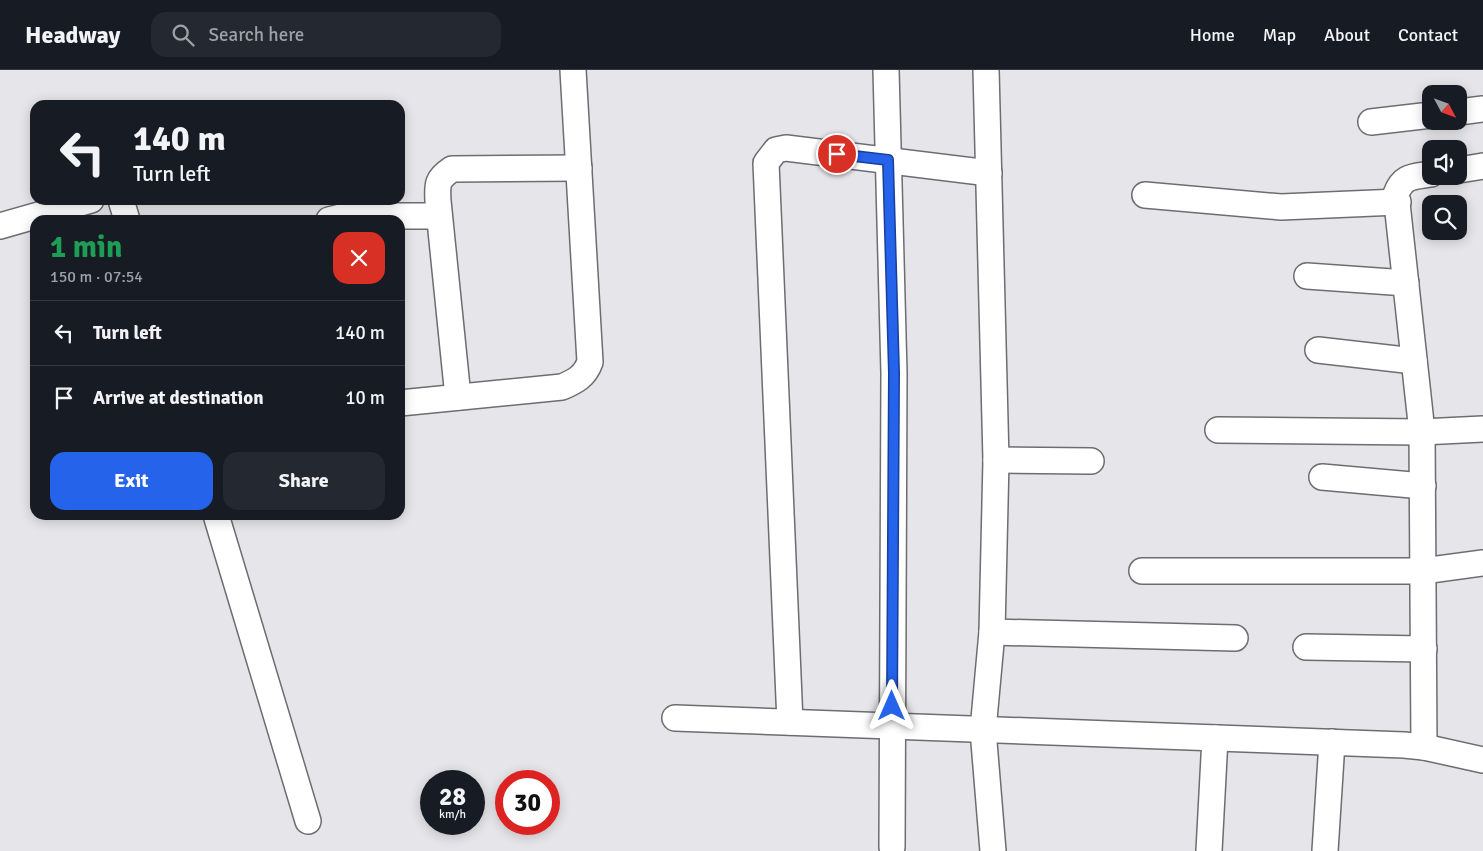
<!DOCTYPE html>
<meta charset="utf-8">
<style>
:root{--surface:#171b24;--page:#242831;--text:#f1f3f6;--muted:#9ea1a6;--line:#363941;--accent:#2563eb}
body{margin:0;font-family:Signika,sans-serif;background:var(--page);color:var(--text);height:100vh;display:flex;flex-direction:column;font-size:19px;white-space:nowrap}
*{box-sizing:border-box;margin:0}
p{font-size:16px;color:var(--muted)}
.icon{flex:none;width:28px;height:28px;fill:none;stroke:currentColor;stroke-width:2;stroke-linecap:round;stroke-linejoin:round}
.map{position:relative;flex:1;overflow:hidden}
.sheet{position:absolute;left:30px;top:145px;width:375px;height:305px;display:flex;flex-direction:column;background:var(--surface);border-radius:15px;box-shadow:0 2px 12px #0003}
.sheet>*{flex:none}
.guide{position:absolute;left:30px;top:30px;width:375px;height:105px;border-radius:15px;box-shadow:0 2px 12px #0003;background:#171b24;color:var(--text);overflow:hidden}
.needle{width:32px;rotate:131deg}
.buttons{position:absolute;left:1422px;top:15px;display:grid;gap:10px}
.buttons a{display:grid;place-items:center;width:45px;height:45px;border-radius:10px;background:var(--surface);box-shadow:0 2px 12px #0003;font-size:25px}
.speed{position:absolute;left:420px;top:700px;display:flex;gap:10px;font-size:25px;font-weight:700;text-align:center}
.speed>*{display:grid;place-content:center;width:65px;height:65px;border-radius:50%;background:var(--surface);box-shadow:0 2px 12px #0003;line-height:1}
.speed small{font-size:12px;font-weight:400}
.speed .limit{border:8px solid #d22;background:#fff;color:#111}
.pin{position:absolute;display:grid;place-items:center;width:42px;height:42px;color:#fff;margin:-21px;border:2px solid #fff;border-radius:50%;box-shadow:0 1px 5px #0007}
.me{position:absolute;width:55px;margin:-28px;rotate:0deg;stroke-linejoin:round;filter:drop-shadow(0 0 4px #0008)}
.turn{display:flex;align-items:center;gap:18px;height:105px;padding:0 20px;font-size:22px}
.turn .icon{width:65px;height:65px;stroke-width:2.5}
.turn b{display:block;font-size:35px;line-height:42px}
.round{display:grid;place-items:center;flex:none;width:52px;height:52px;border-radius:15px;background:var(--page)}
.head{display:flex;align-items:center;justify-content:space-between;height:85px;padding:0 20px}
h1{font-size:30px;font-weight:700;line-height:38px;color:#1e9e55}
.button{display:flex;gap:10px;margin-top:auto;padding:10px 20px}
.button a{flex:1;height:58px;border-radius:15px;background:var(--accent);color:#fff;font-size:20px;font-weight:700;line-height:58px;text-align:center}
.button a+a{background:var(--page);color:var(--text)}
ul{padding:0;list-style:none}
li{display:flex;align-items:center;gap:15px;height:65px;padding:0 20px;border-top:1px solid var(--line)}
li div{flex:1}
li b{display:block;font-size:19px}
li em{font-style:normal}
header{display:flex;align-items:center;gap:30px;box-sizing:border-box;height:70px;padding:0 25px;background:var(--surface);border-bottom:1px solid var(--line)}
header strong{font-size:24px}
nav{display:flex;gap:28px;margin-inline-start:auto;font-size:18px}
.search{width:350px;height:45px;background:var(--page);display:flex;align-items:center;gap:12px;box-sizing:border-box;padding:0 18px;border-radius:15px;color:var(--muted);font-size:19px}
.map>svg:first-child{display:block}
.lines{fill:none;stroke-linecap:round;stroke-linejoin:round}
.minor-casing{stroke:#6c6d70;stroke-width:28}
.minor{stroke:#fff;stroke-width:25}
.route-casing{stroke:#184099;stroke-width:12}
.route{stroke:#2563eb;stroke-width:9}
</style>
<header>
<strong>Headway</strong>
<div class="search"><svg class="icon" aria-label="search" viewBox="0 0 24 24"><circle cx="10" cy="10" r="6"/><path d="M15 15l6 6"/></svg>Search here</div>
<nav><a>Home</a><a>Map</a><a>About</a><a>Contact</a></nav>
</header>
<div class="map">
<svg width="1483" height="781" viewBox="0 0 1483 781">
<rect width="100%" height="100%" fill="#e6e6ea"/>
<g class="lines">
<g class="minor-casing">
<g id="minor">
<polyline points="886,0 894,303 892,777"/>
<polyline points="986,0 996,390 992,562 983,660 993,781"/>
<polyline points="1459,42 1483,39"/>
<polyline points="1371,52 1431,45"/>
<polyline points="1459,100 1483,96"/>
<polyline points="1145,125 1281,137 1398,132"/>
<polyline points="121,130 127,150"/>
<polyline points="329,150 345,146 439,146"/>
<polyline points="0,156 91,130"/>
<polyline points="1307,206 1406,213"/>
<polyline points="1318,280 1414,291"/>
<path d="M458,327L438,131C437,114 437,109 452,99L579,98"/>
<path d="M400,333L562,317C576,311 585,306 590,292L573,0"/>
<polyline points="1218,360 1422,362 1483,359"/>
<polyline points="996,390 1091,391"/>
<polyline points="1322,407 1423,416"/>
<polyline points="216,445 308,751"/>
<polyline points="1142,501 1423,501 1483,493"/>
<polyline points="992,562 1235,568"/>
<polyline points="1306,577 1424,579"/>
<polyline points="675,648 1404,675 1424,677 1483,690"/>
<polyline points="790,652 766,93 776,80 786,78 989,103"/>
<path d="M1424,677L1422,362L1396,124C1403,105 1414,107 1431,104"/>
<polyline points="1209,781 1215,668"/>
<polyline points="1325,781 1332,672"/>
</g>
</g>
<use href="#minor" class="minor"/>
</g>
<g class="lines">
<g class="route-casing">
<polyline id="route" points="837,84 888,90 894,303 892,636"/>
</g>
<use href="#route" class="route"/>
</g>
</svg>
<div class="buttons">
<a><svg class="needle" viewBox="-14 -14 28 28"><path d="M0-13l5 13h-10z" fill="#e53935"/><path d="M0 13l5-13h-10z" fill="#9ea1a6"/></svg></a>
<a><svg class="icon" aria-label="sound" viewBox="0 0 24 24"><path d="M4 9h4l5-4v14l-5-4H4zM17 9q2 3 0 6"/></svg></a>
<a><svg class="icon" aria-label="search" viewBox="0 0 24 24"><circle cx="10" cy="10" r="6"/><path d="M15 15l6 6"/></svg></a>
</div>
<div class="speed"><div>28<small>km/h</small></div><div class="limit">30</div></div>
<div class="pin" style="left:837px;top:84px;background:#d93025"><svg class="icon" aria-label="arrive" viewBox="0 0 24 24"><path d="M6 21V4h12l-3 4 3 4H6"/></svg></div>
<svg class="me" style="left:892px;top:636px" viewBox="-20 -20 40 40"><path d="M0-17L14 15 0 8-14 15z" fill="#2563eb" stroke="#fff" stroke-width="4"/></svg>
<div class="guide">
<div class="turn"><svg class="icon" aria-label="left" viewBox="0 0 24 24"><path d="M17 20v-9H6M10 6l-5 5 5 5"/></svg><div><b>140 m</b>Turn left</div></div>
</div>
<section class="sheet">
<div class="head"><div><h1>1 min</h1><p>150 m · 07:54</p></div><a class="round" style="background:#d93025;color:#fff"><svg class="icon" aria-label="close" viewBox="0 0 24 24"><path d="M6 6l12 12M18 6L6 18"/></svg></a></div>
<ul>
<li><svg class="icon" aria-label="left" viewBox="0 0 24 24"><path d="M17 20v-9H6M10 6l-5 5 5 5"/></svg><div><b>Turn left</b></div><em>140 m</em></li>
<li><svg class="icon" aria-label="arrive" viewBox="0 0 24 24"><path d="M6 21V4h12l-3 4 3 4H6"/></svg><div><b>Arrive at destination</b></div><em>10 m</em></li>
</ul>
<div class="button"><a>Exit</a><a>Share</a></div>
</section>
</div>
